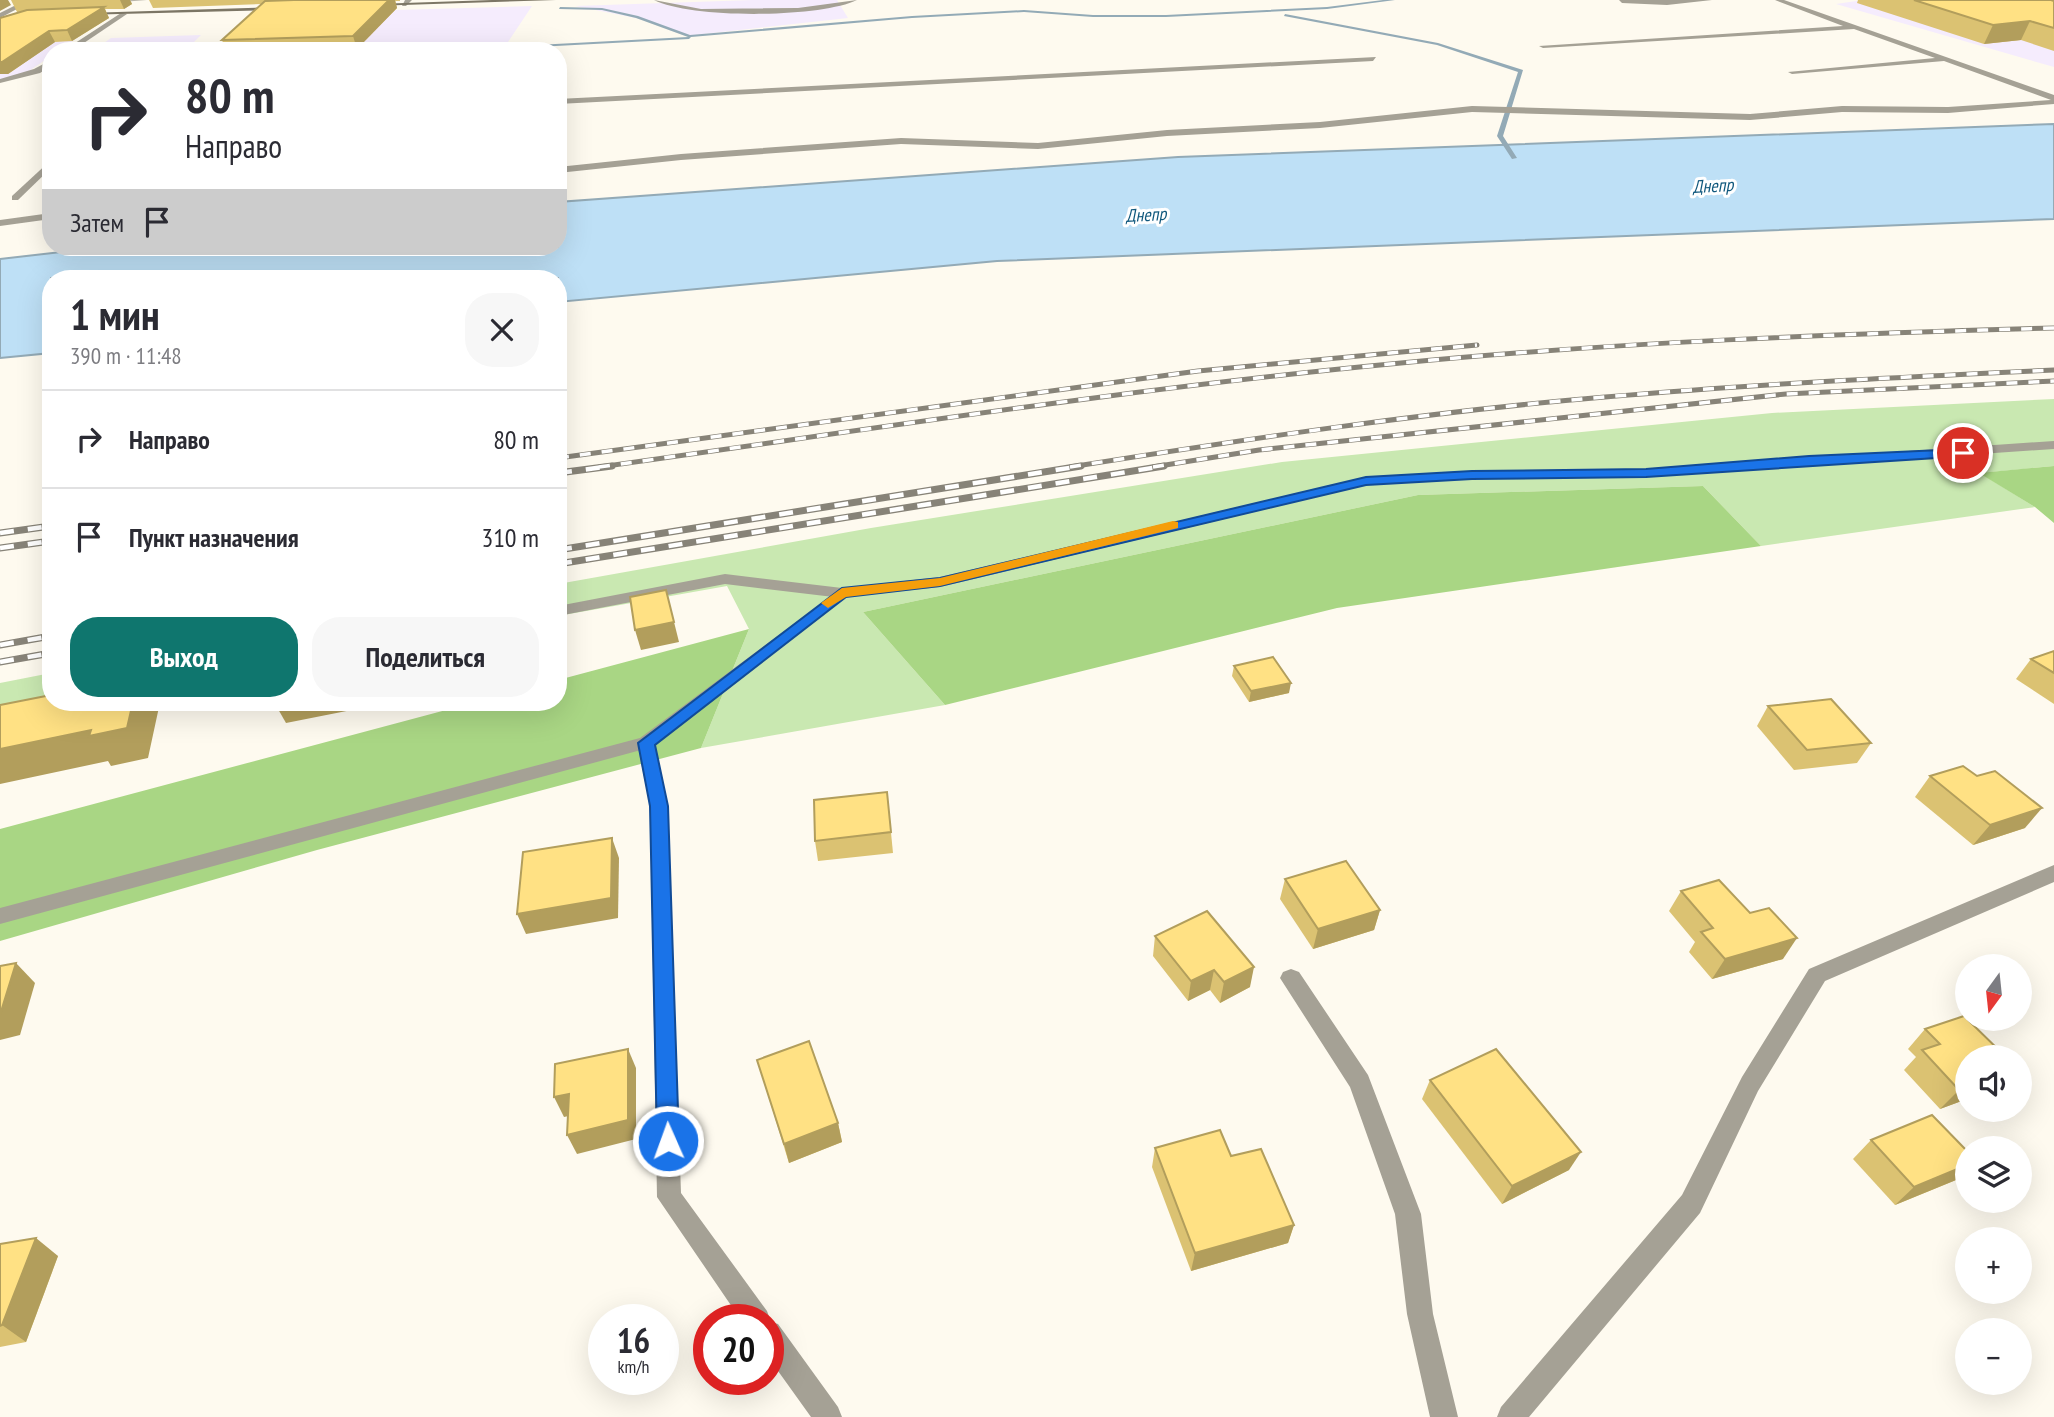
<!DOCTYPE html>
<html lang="ru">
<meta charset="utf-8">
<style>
:root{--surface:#fff;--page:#f7f7f7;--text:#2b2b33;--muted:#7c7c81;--line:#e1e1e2;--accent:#0f766e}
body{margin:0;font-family:"PT Sans Narrow",sans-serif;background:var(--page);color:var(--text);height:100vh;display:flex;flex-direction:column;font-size:26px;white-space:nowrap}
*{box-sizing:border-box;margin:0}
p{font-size:23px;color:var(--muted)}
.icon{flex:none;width:38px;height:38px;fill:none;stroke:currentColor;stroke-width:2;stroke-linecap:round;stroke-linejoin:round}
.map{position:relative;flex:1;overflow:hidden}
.details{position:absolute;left:42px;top:270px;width:525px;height:441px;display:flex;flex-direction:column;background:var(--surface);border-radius:28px;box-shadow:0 7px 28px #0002}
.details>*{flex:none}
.guide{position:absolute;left:42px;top:42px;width:525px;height:214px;border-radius:28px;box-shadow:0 7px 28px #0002;background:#fff;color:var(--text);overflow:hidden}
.needle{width:46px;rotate:195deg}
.tools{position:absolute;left:1955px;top:954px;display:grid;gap:14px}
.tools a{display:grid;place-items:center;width:77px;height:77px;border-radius:50%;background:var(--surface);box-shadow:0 7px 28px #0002;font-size:35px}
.speed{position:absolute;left:588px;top:1304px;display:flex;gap:14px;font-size:35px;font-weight:700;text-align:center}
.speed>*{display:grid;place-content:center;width:91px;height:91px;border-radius:50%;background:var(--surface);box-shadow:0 7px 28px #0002;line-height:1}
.speed small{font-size:18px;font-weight:400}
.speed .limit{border:10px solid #d22;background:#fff;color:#111}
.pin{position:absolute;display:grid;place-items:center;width:60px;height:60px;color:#fff;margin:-30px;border:4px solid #fff;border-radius:50%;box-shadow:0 2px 7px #0007}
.me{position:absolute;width:77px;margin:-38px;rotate:358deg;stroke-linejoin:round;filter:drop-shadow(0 0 5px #0008)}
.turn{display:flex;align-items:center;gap:24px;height:147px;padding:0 28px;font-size:32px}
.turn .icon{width:91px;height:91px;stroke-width:2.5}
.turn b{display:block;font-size:49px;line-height:60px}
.then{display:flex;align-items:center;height:66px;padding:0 28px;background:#0003;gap:14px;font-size:26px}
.round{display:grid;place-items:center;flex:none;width:74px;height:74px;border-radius:28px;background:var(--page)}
.overview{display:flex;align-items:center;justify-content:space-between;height:119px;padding:0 28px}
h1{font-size:42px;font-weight:600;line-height:52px}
.primary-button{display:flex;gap:14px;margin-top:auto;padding:14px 28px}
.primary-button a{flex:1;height:80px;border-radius:28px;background:var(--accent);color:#fff;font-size:28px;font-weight:600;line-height:80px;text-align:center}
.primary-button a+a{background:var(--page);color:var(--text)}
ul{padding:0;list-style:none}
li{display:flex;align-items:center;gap:21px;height:98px;padding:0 28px;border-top:2px solid var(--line)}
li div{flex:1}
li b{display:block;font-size:26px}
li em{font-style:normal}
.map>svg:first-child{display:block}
.industrial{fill:#f5ecfd}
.green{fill:#c9e8b1}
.forest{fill:#a9d684}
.water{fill:#bee0f6;stroke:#93aab6;stroke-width:2}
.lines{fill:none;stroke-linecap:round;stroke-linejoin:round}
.stream{fill:#93aab6;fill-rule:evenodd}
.lane{fill:#a5a195;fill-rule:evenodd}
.street{fill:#a5a195;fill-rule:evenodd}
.secondary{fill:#7c7665;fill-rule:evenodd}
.rail-far1-casing{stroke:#878378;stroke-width:5}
.rail-casing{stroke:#878378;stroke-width:7}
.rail-far1{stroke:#fff;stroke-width:3.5;stroke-dasharray:11;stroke-linecap:butt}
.rail{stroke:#fff;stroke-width:4.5;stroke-dasharray:14;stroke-linecap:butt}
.wall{fill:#dbc272}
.shaded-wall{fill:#b29e5c}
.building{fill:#ffe184;stroke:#b29e5c;stroke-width:2}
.route{fill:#1a73e8;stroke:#114b97;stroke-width:2}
.slow{fill:#f59e0b}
.labels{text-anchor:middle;stroke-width:6;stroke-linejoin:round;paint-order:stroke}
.far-water-label{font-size:18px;font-style:italic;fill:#10587d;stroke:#fff}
</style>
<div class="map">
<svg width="2054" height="1417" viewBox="0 0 2054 1417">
<rect width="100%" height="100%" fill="#fefaef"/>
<g class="industrial">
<polygon points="753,0 837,0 848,18 686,36 641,19 575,6"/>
<polygon points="1863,0 2054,0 2054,67 1836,4"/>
<polygon points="532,6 506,45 347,51 213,51 256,14"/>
<polygon points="103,20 58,51 51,51 51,56 23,75 0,81 0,27"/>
<polygon points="201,35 185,51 93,51 111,38"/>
</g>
<g class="green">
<polygon points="2054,399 2054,466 1980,473 2035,507 1761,546 1703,486 1418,495 863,612 945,705 701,748 749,629 727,586 558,616 558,584 871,528 1282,462 1772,413"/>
<polygon points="51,673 51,702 0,724 0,683"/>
</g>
<g class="forest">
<polygon points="2054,466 2054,523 2035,507 1979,473"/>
<polygon points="1703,486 1761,546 1337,608 945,705 863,612 1418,495"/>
<polygon points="749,629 701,748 317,850 0,941 0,829 476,702 558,702 558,680"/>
</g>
<polygon class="water" points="2054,124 2054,219 997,261 558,302 558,278 51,278 51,353 0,358 0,259 105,247 558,247 558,202 1178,157"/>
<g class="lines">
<g class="stream">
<polygon points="1383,0 1395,0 1327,9 1166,17 1093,17 1024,12 912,18 691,37 689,39 459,51 424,51 688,37 636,18 602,10 559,9 560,7 602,8 638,16 690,35 912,16 1024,10 1093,15 1166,15 1327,7"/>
<polygon points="1285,14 1438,43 1523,70 1503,136 1517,158 1512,159 1497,136 1518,72 1437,45 1284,16"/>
<polygon points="233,35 237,36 218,51 213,51"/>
</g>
<g class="lane">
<polygon points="26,0 34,0 0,18 0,13"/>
<polygon points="82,0 89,1 147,0 82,5 79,3"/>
<polygon points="405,0 412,0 406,6 402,6"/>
<path d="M654,0L701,9L798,8L857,0C820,18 691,19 654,0Z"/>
<polygon points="725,574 842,588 850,593 842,598 725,584 558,616 558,606"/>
<polygon points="646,737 655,743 668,806 681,1193 767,1311 771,1322 778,1324 838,1407 842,1417 811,1417 768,1357 768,1320 741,1320 657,1197 650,806 637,743"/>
</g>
<g class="street">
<polygon points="1619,0 1712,0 1667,5 1622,3"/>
<polygon points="1775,0 1784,0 2054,95 2054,104 1948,113 1842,112 1750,120 1472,112 1320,128 1167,136 1038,149 901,144 681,160 558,173 558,167 681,154 901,138 1038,143 1167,130 1320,122 1472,106 1750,114 1842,106 1948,107 2051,100 1944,61 1792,74 1788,72 1935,58 1854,29 1543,48 1539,46 1843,26"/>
<polygon points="121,13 127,14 72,51 63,51"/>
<polygon points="1376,57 1373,61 558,104 558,99"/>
<polygon points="51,60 51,66 40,73 0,83 0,79 34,69"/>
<polygon points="51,160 51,168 18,200 12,200 12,196"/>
<polygon points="51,213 51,219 0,226 0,220"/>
<polygon points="2054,441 2054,449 1646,477 1472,479 1366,485 940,587 846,597 652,747 0,924 0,908 640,738 842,588 940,577 1366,477 1472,471 1646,469"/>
<polygon points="2054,865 2054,882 1825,981 1758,1091 1700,1213 1529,1417 1497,1417 1501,1407 1682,1195 1742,1077 1809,969"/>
<polygon points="1291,969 1299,972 1368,1075 1421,1214 1433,1314 1458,1417 1430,1417 1407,1314 1395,1214 1350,1087 1280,978 1283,972"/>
</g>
<g class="secondary">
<polygon points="492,0 556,0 372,6 375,4"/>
<polygon points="277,7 279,10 81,15 85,13"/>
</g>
<g class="rail-far1-casing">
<g id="rail-far1">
<polyline points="558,458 1198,371 1477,345"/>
<path d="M599,467C866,430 1133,388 1401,363C1618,342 1836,334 2054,328"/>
<path d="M1070,467C1247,439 1426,412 1605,397C1754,384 1904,377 2054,370"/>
<polyline points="1153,467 1259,450 1786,394 2054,381"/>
</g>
</g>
<g class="rail-casing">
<g id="rail">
<polyline points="558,473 612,466"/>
<polyline points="0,533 51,526"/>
<polyline points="0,548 51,541"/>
<polyline points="558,550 1081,466"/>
<polyline points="558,564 1164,466"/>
<polyline points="0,645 51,636"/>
<polyline points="0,662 51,653"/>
</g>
</g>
<use href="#rail-far1" class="rail-far1"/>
<use href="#rail" class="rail"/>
</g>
<g class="wall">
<polygon points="11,0 130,0 132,4 124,9 105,9 109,18 72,41 55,42 8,74 0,74 0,18 21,12 17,12"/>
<polygon points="149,0 276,0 275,1 401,0 395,0 397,8 357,49 294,51 226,51 222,40 262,4 153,8"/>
<polygon points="1858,0 2054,0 2054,51 2021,40 1984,44 1857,3"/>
<polygon points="2054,651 2054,704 2016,679 2031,659"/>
<polygon points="1234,666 1289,693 1249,702 1232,676"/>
<polygon points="1768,706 1871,743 1857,763 1794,770 1757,726"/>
<polygon points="1930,776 2025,828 1973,845 1915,797"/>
<polygon points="887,792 893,853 818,861 815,841"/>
<polygon points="1285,879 1380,910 1374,930 1313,949 1280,899"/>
<polygon points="1681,891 1783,959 1712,979 1689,952 1695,942 1669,911"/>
<polygon points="1155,936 1250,987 1220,1003 1210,990 1188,1001 1153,956"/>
<polygon points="1925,1029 1967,1057 1967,1099 1940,1109 1904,1070 1916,1057 1908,1049"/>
<polygon points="757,1060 838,1123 842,1142 789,1163"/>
<polygon points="1430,1080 1569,1170 1502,1204 1422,1099"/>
<polygon points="1871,1140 1956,1180 1895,1205 1853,1159"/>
<polygon points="1155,1148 1231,1156 1294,1225 1288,1243 1191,1271 1152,1167"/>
<polygon points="0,1244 58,1256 26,1342 0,1347"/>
</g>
<g class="shaded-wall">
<polygon points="0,0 8,0 11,5 0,11"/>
<polygon points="120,0 130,0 132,4 124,9"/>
<polygon points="389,0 395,0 397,8 357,49 353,36"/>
<polygon points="104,7 109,18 72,41 67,30"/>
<polygon points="2030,21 2021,40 1984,44 1993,25"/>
<polygon points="49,31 55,42 8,74 0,74 0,62"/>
<polygon points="674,622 679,642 641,650 635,630"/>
<polygon points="1291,683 1289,693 1249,702 1251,691"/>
<polygon points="133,702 155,702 159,707 148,758 111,766 108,761 0,784 0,749"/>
<polygon points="274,702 392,702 286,723"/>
<polygon points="2042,808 2025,828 1973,845 1990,825"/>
<polygon points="612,838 619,858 618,918 526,934 517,914"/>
<polygon points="1380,910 1374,930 1313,949 1318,929"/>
<polygon points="1797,938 1783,959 1712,979 1725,959"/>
<polygon points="16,963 35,983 20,1035 0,1040 0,1015"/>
<polygon points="1254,967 1250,987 1220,1003 1224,982"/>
<polygon points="1214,970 1210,990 1188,1001 1191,981"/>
<polygon points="628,1049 636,1068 636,1139 577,1154 567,1135"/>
<polygon points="1967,1087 1967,1099 1940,1109 1959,1090"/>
<polygon points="569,1094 578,1114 564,1117 554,1097"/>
<polygon points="838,1123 842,1142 789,1163 784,1144"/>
<polygon points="1581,1152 1569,1170 1502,1204 1512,1186"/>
<polygon points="1967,1165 1967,1170 1956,1180 1895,1205 1914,1187"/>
<polygon points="1294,1225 1288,1243 1191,1271 1195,1253"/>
<polygon points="36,1238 58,1256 26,1342 2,1325"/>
</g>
<g class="building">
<polygon points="294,0 389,0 353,36 222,40 265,1"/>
<polygon points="1914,0 2051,0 2054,1 2054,28 2030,21 1993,25"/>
<polygon points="104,7 67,30 49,31 2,62 0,62 0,18 27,10"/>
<polygon points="666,590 674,622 635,630 630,597"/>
<polygon points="2054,651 2054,673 2031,659"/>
<polygon points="1273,657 1291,683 1251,691 1234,666"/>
<polygon points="51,695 51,702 133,702 127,728 89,736 91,730 0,749 0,705"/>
<polygon points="1831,699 1871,743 1807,750 1768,706"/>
<polygon points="1963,766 1977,776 1995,771 2042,808 1990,825 1930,776"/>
<polygon points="887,792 891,832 815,841 814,800"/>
<polygon points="612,838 611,898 517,914 523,852"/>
<polygon points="1346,861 1380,910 1318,929 1285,879"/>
<polygon points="1719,880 1750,913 1769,908 1797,938 1725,959 1701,932 1713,928 1681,891"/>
<polygon points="1207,911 1254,967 1224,982 1214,970 1191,981 1155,936"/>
<polygon points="16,963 0,1015 0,966"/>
<polygon points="1964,1016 2006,1057 1967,1057 1967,1087 1959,1090 1922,1050 1940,1044 1925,1029"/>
<polygon points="809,1041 838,1123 784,1144 757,1060"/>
<polygon points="628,1049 628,1120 567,1135 569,1094 554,1097 555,1064"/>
<polygon points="1496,1049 1581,1152 1512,1186 1430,1080"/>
<polygon points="1932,1115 1967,1151 1967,1165 1914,1187 1871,1140"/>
<polygon points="1220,1130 1231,1156 1261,1149 1294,1225 1195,1253 1155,1148"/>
<polygon points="36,1238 2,1325 0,1326 0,1244"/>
</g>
<polygon class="route" points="1963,449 1967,450 1967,456 1646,477 1472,479 1366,485 940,586 846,597 655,745 668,806 679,1141 676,1148 668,1151 660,1148 657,1141 650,806 638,743 842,588 940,578 1366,477 1472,471 1646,469 1809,456"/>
<polygon class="slow" points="1173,521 1178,522 1178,528 940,586 846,597 828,608 821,603 842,588 940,578"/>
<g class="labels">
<g class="far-water-label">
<text transform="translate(1713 186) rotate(-3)" y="6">Днепр</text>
<text transform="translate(1146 215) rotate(-3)" y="6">Днепр</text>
</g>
</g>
</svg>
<div class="tools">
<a><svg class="needle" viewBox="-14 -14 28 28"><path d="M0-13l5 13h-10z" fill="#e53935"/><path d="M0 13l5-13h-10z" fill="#7c7c81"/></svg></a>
<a><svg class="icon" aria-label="sound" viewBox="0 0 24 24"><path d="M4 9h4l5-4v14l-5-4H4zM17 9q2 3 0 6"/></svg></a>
<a><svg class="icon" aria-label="layers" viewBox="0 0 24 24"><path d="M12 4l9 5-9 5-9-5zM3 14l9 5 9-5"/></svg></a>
<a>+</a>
<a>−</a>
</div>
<div class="speed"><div>16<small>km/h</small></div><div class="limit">20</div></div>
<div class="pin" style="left:1963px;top:453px;background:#d93025"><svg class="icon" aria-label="arrive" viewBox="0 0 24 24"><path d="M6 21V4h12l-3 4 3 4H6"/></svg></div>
<svg class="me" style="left:668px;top:1141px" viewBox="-20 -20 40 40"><circle r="17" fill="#1a73e8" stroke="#fff" stroke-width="3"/><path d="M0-11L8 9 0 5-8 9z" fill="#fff"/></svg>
<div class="guide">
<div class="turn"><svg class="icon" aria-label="right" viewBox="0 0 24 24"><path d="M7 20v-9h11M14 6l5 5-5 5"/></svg><div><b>80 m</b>Направо</div></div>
<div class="then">Затем<svg class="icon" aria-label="arrive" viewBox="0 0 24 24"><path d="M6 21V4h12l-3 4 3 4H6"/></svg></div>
</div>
<section class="details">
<div class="overview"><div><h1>1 мин</h1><p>390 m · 11:48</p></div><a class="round"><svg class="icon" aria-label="close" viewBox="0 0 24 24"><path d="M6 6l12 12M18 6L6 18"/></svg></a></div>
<ul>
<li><svg class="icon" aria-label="right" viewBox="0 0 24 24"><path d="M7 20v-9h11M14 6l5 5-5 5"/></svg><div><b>Направо</b></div><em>80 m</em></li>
<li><svg class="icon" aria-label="arrive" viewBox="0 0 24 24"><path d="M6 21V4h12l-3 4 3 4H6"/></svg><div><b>Пункт назначения</b></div><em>310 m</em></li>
</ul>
<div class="primary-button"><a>Выход</a><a>Поделиться</a></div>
</section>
</div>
